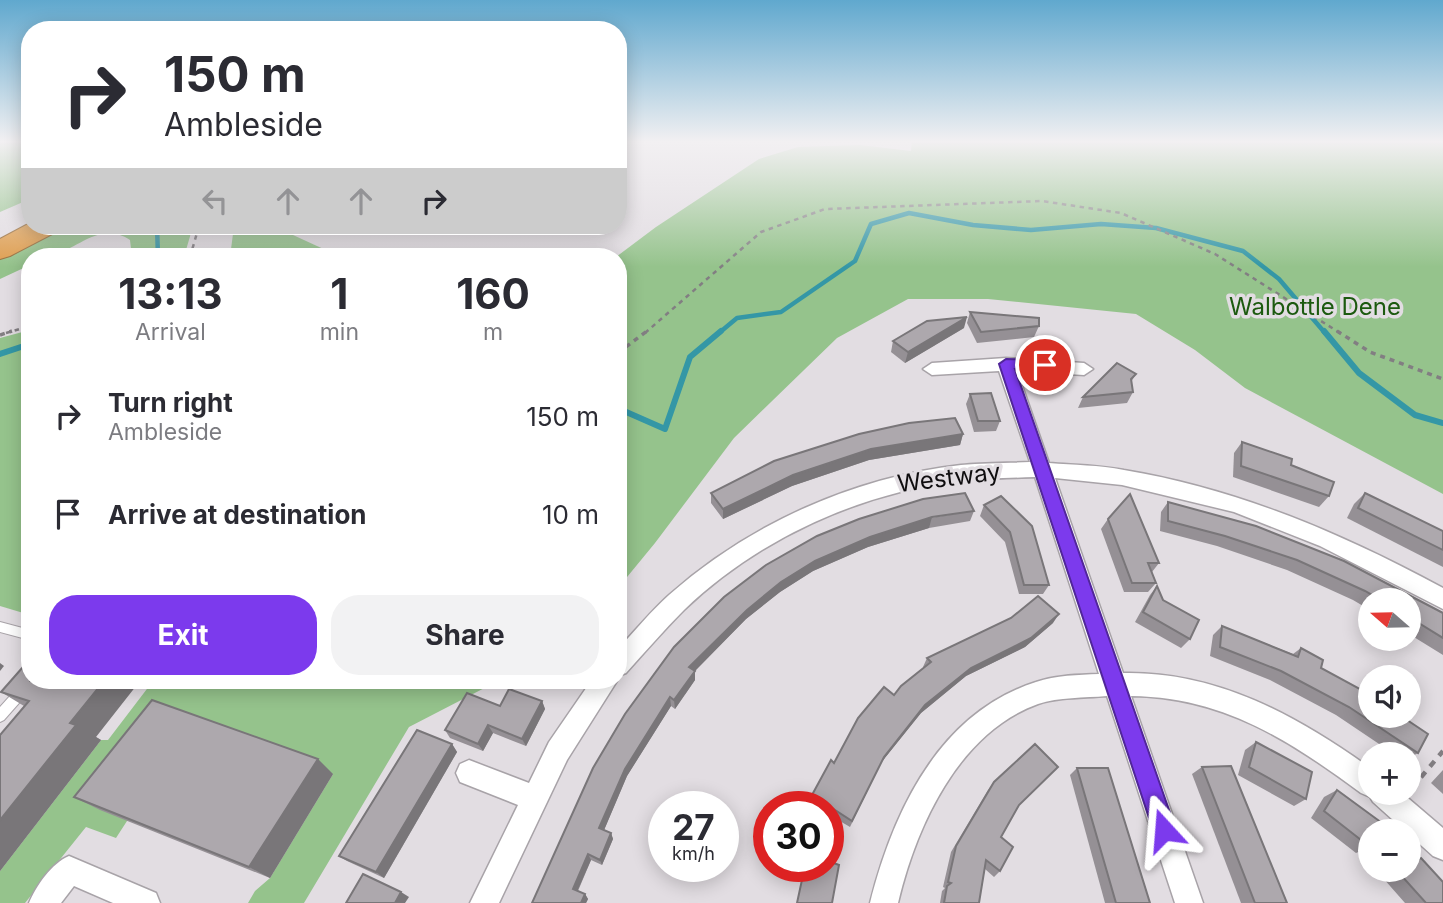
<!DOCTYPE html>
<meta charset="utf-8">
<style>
:root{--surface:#fff;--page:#f2f2f3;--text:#2b2b33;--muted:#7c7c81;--accent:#7c3aed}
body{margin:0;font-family:Inter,sans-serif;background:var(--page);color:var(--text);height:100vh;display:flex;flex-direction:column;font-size:26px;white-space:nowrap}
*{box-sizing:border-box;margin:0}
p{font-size:23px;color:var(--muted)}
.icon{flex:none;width:38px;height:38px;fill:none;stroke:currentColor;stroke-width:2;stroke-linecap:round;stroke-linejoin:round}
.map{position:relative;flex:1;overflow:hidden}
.details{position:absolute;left:21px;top:248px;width:606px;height:441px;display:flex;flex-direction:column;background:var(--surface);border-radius:28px;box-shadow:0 4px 18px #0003}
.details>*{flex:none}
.hud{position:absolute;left:21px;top:21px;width:606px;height:214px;border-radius:28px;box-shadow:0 4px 18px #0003;background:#fff;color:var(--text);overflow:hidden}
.needle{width:46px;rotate:290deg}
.tools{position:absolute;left:1358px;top:588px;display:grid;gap:14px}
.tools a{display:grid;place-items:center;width:63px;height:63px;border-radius:50%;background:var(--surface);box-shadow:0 4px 18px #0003;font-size:35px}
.speed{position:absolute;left:648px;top:791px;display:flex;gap:14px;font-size:35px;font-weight:700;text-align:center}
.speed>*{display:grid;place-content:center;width:91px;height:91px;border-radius:50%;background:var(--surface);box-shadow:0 4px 18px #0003;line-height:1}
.speed small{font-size:18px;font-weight:400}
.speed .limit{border:10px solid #d22;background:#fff;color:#111}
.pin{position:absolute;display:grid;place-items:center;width:60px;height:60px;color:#fff;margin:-30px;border:4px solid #fff;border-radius:50%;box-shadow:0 2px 7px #0007}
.me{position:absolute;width:77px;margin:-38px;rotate:341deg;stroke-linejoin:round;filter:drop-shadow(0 0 5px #0008)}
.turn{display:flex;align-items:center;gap:24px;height:147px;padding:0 28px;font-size:32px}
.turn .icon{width:91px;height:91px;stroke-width:2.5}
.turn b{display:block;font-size:49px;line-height:60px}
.lanes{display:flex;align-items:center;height:66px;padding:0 28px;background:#0003;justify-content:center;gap:35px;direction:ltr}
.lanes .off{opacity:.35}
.eta{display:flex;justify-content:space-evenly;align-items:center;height:119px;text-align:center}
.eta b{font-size:42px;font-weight:700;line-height:49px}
.cta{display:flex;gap:14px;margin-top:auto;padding:14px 28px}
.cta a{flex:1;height:80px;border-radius:28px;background:var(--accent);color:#fff;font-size:28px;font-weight:700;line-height:80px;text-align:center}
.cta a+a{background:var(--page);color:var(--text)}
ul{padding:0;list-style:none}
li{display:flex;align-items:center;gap:21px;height:98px;padding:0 28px}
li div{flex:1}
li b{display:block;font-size:26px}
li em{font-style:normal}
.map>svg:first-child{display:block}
.green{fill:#95c38c}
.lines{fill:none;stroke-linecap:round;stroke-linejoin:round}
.stream-far1{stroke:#3497a6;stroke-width:4.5}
.stream{stroke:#3497a6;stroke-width:6}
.lane-casing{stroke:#a8a3a8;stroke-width:2}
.street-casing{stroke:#a8a3a8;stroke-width:3}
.highway-casing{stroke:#966b38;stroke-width:2}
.path-far2{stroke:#827e82;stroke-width:2.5;stroke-dasharray:4.5 4.5;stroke-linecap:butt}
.path-far1{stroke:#827e82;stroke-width:3.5;stroke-dasharray:5 5;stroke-linecap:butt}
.path{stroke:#827e82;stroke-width:4.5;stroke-dasharray:7 7;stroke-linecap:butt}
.lane{fill:#fff;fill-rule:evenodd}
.street{fill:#fff;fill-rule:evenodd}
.highway{fill:#de9d4e;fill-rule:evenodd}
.wall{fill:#959095}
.shaded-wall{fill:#797679}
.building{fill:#ada8ad;stroke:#797679;stroke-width:2}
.route{fill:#7c3aed;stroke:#51269a;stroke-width:2}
.labels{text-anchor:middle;stroke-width:7;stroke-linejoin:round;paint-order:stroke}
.park-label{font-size:24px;fill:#1c5a0f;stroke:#e2dde2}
.street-label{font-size:24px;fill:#0f0d0f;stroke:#e2dde2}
</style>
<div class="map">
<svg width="1443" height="903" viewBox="0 0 1443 903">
<rect width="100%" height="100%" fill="#e2dde2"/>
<g class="green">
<polygon points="0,141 30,141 30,199 0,212"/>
<polygon points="912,141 1443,141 1443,494 1245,388 1195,350 1136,314 988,299 908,299 837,338 734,438 655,543 618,588 616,257 656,227 759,159 798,147 860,145 911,151"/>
<path d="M61,226H193L184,257H132L130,240C99,220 77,251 47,257C42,258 35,257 30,257V265L0,279V257Z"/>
<polygon points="234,226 291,226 293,235 341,257 230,257"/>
<polygon points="30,330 30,615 0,606 0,338"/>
<polygon points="153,681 498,681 409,727 304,903 248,903 255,891 270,878 333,774 127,821 116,838 86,827 25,903 0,903 0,871 101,740 108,740"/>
</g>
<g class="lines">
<g class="stream-far1">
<polyline points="157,226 158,257"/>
<polyline points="719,333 737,318 781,312 855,261 871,224 909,213 973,225 1031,230 1101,224 1156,228 1243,251 1279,279 1325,333"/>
</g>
<g class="stream">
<polyline points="1324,331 1359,373 1415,415 1443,423"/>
<polyline points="0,354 30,344"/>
<polyline points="618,415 624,411 665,429 690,357 721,331"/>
</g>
<g class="lane-casing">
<g id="lane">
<polygon points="0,622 30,630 30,640 0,632"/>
<polygon points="30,676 30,681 37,681 35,685 4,720 0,722 0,707 27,677"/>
</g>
</g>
<g class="street-casing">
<g id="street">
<path d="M1006,358L1084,363L1093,369L1084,375L1017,371L1049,463C1074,465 1099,465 1124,470C1238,489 1341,533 1443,588V609L1320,546L1234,512L1122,485L1055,478L1123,673C1216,671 1296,715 1370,768V793H1402L1443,828V860L1433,856L1373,802L1370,797L1361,793C1289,740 1223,697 1131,696L1203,903H1175L1107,696C1084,698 1059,697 1038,704C958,733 916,827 898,903H870C893,812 939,713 1036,682C1056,675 1078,675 1099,674L1035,477C1010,478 984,478 960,481C859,493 758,539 684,610C664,630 645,652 626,673L618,676V649C635,631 651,611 669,595C749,524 854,477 961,465C983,463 1007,463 1030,462L999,371L932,375L923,369L932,363Z"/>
<polygon points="591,681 617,681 567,760 499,903 470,903 518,805 460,782 456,773 460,764 469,760 529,783 549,742"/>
<path d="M69,856L156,893L160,903H113L74,886L61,903H29C36,886 52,863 69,856Z"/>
</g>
</g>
<g class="highway-casing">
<polygon id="highway" points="30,223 30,226 60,226 56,232 10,256 0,259 0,239"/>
</g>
<g class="path-far2">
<polyline points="190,257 199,226"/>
<polyline points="6,333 30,326"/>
<polyline points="645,333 761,232 825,209 1042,201 1121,213 1215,254 1340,333"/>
</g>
<g class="path-far1">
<polyline points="1337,331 1370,352 1443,379"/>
<polyline points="0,335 12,331"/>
<polyline points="618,353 647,331"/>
</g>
<polyline class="path" points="1412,788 1443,751"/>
<use href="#lane" class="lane"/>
<use href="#street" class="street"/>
<use href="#highway" class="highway"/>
</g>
<g class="wall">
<polygon points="970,312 1039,326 1034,337 977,343 967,323"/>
<polygon points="964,328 905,363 891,352 893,341"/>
<polygon points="1136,374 1131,382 1133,392 1127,403 1078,408 1083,397"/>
<polygon points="970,394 1000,421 996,431 974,432 966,404"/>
<polygon points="963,434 960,445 869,460 792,486 723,519 711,503 711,493"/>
<polygon points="1242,442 1329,496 1319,507 1233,477 1234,453"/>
<polygon points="1365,493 1443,531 1443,567 1347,518 1354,504"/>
<polygon points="1168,502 1443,613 1443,655 1409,634 1409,600 1370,600 1370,610 1353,600 1287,570 1217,546 1160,531 1161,512"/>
<polygon points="984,505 1032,526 1049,585 1043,594 1019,594 1005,542 980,516"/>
<polygon points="974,511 970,521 929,528 868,547 813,571 780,592 746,619 695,671 695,680 675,709 671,706 627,776 604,830 611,833 613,839 602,865 591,860 578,891 585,894 588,899 586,903 532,903 593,768 817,536"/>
<polygon points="1108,519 1159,563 1152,572 1156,583 1148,592 1124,592 1101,529"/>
<polygon points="1157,586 1163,600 1190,639 1181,648 1135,622 1150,595"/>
<polygon points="1053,623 1025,647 966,676 921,713 880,764 850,827 828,814 828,807 817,807 810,802 812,795 834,763 894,695 924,668 923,667 927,658"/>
<polygon points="1222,626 1293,654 1301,648 1321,668 1418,753 1409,758 1409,754 1394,754 1336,715 1270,680 1210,656 1213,635"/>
<polygon points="30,659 96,737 101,740 0,871 0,735 24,706 1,692"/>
<polygon points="542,701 545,709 526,746 493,733 483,751 450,738 445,730 500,706"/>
<polygon points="1256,742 1306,799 1294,806 1238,775 1245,750"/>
<polygon points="452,744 457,752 384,878 347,861 339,856"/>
<polygon points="1202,767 1287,903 1241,903 1192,774"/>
<polygon points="1077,768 1150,903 1105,903 1070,775"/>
<polygon points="1443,770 1443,794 1431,783"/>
<polygon points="333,774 270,878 100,810 74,797"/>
<polygon points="994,782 1019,806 1001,837 1000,871 994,877 985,869 979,903 940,903 942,891 945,888 943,887 951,852 988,790"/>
<polygon points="1337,790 1370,847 1356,853 1311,818 1324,797"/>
<polygon points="1421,858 1443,903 1405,903 1383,878 1397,870 1409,870 1409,863"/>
</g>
<g class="shaded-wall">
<polygon points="967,317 964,328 905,363 908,352"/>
<polygon points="963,434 960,445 869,460 792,486 723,519 723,509 793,475 871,449"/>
<polygon points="932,517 929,528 868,547 813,571 780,592 746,619 690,676 689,667 747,610 781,582 815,561 870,537"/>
<polygon points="1059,614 1053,623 1025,647 966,676 921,713 880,764 850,827 884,757 925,705 971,668"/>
<polygon points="0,663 4,666 0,671"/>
<polygon points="695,671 695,680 675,709 674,700"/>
<polygon points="104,681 140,681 96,737 101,740 0,871 0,820 70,723"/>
<polygon points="670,697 671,706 627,776 602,835 599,828 625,769"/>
<polygon points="542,701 545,709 526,746 522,739"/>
<polygon points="488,725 493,733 483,751 478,744"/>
<polygon points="452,744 457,752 384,878 376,872"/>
<polygon points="318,759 333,774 270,878 249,867"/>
<polygon points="611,833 613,839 602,865 600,860"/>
<polygon points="588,854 591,860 576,894 573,889"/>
<polygon points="401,892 409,897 405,903 395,903"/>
<polygon points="585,894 588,899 586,903 581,903"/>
</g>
<g class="building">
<polygon points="970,312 1039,318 1039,326 981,332"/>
<polygon points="967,317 908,352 893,341 927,321"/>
<polygon points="1117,363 1136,374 1131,379 1133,392 1083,397"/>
<polygon points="991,393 1000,421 978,421 970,394"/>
<polygon points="955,418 963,434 871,449 793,475 723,509 711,493 774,461 859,434 909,423"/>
<polygon points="1242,442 1292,459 1291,465 1334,482 1329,496 1241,466"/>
<polygon points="965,493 974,511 932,517 870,537 815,561 781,582 747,610 689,667 695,671 674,700 670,697 625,769 599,828 611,833 600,860 588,854 573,889 585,894 581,903 532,903 593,768 625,714 674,647 724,597 766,565 817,536 859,519 923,499"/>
<polygon points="1365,493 1443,531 1443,550 1358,508"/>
<polygon points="1130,494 1159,563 1148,563 1156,583 1132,583 1108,519"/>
<polygon points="1001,496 1032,526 1049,585 1024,585 1010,532 984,505"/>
<polygon points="1168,502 1256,526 1344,561 1443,613 1443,638 1409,617 1409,600 1381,600 1365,591 1297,560 1225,536 1168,521"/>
<polygon points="1157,586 1163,600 1199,620 1190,639 1143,612"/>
<polygon points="1038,596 1059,614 1031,638 971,668 925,705 884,757 852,821 812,795 831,760 834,763 858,718 884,687 894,695 901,686 931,662 927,658 1011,618"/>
<polygon points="1222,626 1298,657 1301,648 1323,660 1321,668 1360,689 1370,696 1370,716 1401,716 1428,734 1418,753 1349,707 1281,671 1220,647"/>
<polygon points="30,659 30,681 104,681 70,723 76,725 0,820 0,735 29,701 1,692"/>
<polygon points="509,689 542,701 522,739 488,725 478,744 445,730 467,693 500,706"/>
<polygon points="152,700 318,759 249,867 74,797"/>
<polygon points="417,730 452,744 376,872 339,856"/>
<polygon points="1256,742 1312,772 1306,799 1249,767"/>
<polygon points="1035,744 1058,767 1019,805 1001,837 1013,847 1000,871 986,860 979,903 944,903 947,886 951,883 948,882 956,846 994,782"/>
<polygon points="1231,766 1287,903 1255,903 1202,767"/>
<polygon points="1077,768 1108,768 1150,903 1116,903"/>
<polygon points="1337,790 1382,823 1378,831 1370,831 1370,847 1324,811"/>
<polygon points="1421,858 1443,882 1443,903 1426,903 1399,873 1403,870 1409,870 1409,866"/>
<polygon points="828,861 839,865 832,903 797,903 805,866 828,866"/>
<polygon points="363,874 401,892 395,903 346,903"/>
</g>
<linearGradient id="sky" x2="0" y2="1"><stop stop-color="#60a8ce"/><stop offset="0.53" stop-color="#f2f0f2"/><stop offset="1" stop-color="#f2f0f2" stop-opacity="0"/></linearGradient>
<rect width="1443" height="267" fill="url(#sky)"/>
<polygon class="route" points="1006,359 1045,360 1053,365 1045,370 1015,369 1176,830 1172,838 1164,841 1157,838 1153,830 999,364"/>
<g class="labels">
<g class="park-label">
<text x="1315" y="315">Walbottle Dene</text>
</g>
<g class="street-label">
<text transform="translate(949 478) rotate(-7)" y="8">Westway</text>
</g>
</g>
</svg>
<div class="tools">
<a><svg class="needle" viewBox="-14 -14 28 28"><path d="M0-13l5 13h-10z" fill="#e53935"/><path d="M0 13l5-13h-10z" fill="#7c7c81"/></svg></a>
<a><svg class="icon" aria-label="sound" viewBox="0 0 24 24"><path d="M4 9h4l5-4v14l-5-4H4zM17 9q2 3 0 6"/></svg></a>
<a>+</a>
<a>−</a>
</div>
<div class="speed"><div>27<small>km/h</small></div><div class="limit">30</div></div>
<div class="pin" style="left:1045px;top:365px;background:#d93025"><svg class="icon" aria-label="arrive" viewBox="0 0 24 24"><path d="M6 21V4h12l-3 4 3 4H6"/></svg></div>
<svg class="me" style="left:1164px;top:830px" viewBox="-20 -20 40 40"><path d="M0-17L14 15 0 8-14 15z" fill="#7c3aed" stroke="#fff" stroke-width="4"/></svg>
<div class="hud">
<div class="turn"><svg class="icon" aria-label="right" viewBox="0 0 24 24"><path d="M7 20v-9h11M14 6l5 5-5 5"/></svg><div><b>150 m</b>Ambleside</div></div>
<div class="lanes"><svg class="icon off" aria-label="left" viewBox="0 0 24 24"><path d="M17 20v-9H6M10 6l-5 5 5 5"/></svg><svg class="icon off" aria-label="ahead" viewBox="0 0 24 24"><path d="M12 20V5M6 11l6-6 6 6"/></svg><svg class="icon off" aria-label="ahead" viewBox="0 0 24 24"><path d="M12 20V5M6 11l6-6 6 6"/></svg><svg class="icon" aria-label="right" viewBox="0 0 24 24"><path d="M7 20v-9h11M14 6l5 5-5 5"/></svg></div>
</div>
<section class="details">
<div class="eta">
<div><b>13:13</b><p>Arrival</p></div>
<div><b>1</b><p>min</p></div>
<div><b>160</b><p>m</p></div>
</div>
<ul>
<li><svg class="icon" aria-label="right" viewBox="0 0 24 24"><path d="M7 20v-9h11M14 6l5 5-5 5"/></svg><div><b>Turn right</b><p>Ambleside</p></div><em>150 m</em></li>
<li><svg class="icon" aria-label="arrive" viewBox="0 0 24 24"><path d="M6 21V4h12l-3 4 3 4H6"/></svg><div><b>Arrive at destination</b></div><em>10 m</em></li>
</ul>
<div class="cta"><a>Exit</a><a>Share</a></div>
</section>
</div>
